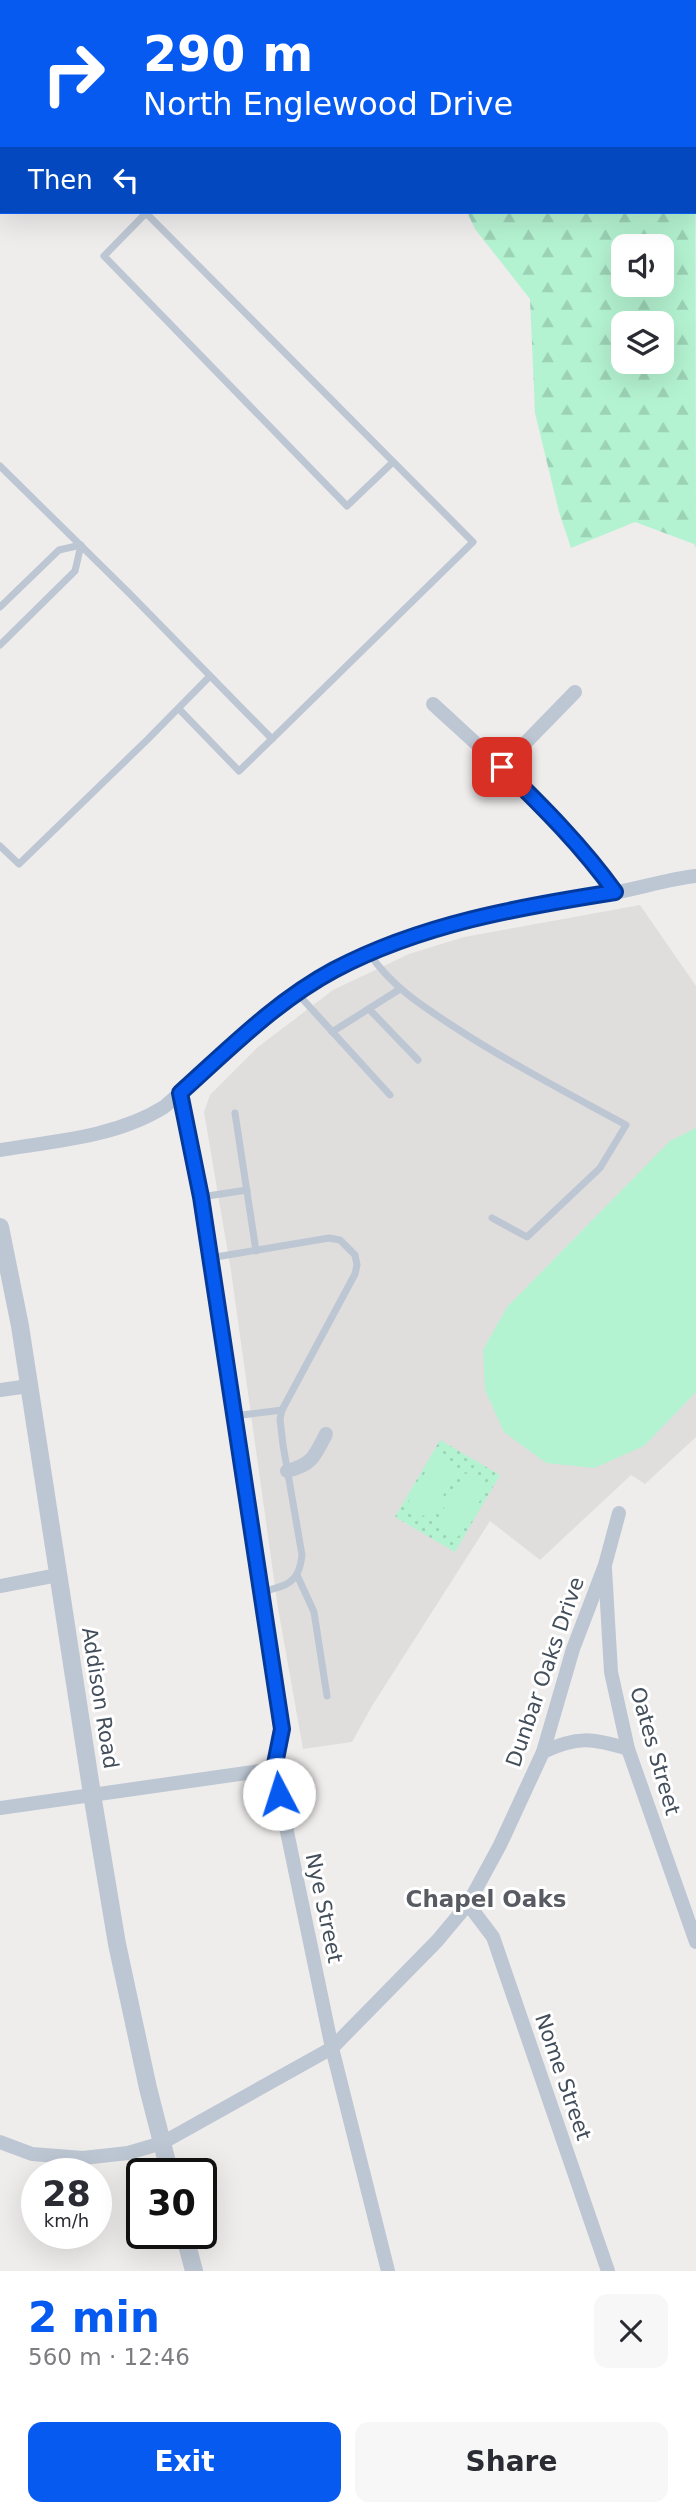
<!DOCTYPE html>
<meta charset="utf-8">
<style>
:root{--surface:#fff;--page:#f7f7f7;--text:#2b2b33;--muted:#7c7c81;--accent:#065aef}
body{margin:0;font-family:"DejaVu Sans",sans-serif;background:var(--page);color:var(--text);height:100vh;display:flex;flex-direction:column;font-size:26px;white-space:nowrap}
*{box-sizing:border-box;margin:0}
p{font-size:23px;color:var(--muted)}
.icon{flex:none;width:38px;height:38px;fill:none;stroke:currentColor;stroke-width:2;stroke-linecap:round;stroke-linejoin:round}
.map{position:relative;height:2271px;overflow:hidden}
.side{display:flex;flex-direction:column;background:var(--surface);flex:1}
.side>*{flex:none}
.hud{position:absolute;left:0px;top:0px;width:696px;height:214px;box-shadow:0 7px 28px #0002;background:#065aef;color:#fff;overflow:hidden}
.fabs{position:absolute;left:611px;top:234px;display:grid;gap:14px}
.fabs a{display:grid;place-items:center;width:63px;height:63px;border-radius:14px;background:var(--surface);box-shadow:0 7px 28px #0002;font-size:35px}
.speed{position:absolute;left:21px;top:2158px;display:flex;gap:14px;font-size:35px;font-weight:700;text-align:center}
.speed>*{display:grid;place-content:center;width:91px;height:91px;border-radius:50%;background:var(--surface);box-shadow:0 7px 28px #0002;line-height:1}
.speed small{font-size:18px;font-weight:400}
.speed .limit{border:4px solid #111;border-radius:10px;background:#fff;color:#111}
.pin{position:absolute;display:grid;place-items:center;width:60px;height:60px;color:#fff;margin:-30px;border-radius:14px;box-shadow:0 4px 10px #0006}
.me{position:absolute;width:77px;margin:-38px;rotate:355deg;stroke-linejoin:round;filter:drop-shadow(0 0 5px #0008)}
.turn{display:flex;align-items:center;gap:24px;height:147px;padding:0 28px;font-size:32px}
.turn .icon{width:91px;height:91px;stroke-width:2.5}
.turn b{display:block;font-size:49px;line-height:60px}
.then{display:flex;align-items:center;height:66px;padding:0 28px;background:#0003;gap:14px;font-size:26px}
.round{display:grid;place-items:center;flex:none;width:74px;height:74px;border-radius:14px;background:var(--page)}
.summary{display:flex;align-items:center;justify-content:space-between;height:119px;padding:0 28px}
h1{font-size:42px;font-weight:700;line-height:52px;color:var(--accent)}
.cta{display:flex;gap:14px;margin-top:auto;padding:14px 28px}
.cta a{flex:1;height:80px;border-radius:14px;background:var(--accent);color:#fff;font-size:28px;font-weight:700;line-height:80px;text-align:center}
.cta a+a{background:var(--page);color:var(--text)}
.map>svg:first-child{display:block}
.education{fill:#e0dddd}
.forest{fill:url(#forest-firs);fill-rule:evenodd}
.park{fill:url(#park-dots)}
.garden{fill:#b4f3d1}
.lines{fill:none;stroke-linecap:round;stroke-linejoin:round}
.stream{stroke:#7cd2f5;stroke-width:5}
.service{stroke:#bdc7d3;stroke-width:7}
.minor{stroke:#bdc7d3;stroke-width:14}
.tertiary{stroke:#bdc7d3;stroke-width:18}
.rail-casing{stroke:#adb0b7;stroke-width:8}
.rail{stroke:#fff;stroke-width:5;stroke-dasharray:16;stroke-linecap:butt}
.route-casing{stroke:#043a9b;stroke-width:18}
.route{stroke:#065aef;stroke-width:12}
.labels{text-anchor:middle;stroke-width:6;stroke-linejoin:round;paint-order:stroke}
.street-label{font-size:21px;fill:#434e5b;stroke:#fff}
.neighbourhood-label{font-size:23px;font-weight:bold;fill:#585c62;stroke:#fff}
</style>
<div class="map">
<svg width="696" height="2271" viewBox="0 0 696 2271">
<defs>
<pattern id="forest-firs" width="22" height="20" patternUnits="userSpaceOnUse" patternTransform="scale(1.75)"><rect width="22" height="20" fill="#b4f3d1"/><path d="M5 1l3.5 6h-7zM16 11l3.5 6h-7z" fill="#9cd2b6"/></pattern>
<pattern id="park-dots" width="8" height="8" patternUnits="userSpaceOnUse" patternTransform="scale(1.75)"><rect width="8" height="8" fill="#b4f3d1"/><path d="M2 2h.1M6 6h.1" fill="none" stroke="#9cd2b6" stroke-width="1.8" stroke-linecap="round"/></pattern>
</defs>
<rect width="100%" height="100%" fill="#efecec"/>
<polygon class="education" points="640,905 696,986 696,1437 645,1484 631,1475 540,1560 490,1521 372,1706 352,1742 303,1749 278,1608 231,1271 204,1112 210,1095 258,1047 333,990 409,954 464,937"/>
<path class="forest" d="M695,7L696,548L694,544L635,522L571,548L559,512L535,413L530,299L475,229L467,212H695ZM623,247H662V285H623ZM623,324H662V362H623Z"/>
<polygon class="park" points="440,1440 500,1475 455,1552 395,1517"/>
<g class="garden">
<polygon points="696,1128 696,1392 644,1446 594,1468 546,1463 504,1432 485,1390 483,1350 507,1307 670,1141"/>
<polygon points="435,1455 459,1469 429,1519 406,1506"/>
<polygon points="465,1473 488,1487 458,1537 435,1523"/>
</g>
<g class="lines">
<g class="stream">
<polyline points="481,2 481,0"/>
<polyline points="695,180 696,181"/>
</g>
<g class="service">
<polyline points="0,115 2,115"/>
<polyline points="145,212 473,542 272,739"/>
<polyline points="146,213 104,256 347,506 393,462"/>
<polyline points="0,466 129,593 272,739 239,771 179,709"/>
<polyline points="0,607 59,550 81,545 75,571 0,645"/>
<polyline points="0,846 19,864 148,739 210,676"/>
<path d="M369,953C393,989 427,1009 462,1032C515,1066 571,1095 626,1125L600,1168L527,1237L492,1218"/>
<polyline points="297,993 390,1095"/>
<polyline points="369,1009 418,1060"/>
<polyline points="332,1032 400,989"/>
<polyline points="235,1113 256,1251"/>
<polyline points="201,1197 247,1190"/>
<path d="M210,1258L329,1238L340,1240L355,1255L357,1265L355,1274L282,1410L280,1419L283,1445L302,1555C299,1584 286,1586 261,1592"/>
<polyline points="234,1416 282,1410"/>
<polyline points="297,1575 314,1612 327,1696"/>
</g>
<g class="minor">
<path d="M433,704C498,764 564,821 615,892"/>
<polyline points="502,767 575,692"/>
<polyline points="180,1093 201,1197 282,1729 274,1769 332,2048 388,2271"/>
<path d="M0,1150C55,1141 116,1137 164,1107C219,1060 270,1005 333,970C420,923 517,909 613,893C641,888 668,879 696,876"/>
<polyline points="0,1390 29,1386"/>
<path d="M287,1471C312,1465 315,1456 326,1434"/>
<polyline points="605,1569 611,1672 628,1749 696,1942"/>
<polyline points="0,1586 58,1575"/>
<path d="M543,1752C577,1736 592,1738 628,1749"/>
<polyline points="0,1808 274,1769"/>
<polyline points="468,1904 493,1937 608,2271"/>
<polyline points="0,2142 32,2154 83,2158 128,2153 162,2143 332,2048 437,1941 468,1904 500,1845 543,1752 573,1649 605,1565 619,1513"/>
</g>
<g class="tertiary">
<polyline points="0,1227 20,1326 92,1794 117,1944 148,2088 170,2174"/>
<polyline points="184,2233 194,2271"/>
</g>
<g class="rail-casing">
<g id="rail">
<polyline points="27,0 45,2"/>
<polyline points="135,0 156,2"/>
<polyline points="418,2 432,0"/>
<polyline points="503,2 514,0"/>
</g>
</g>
<use href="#rail" class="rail"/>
</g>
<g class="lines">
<g class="route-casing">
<path id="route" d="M279,1794L274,1769L282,1729L201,1197L180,1093C228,1050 276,1001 334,970C421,924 519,907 615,892C582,846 543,807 502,767"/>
</g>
<use href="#route" class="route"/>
</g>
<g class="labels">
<g class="street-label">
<text transform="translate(545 1672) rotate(-71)" y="7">Dunbar Oaks Drive</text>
<text transform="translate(100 1698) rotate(81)" y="7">Addison Road</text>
<text transform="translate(655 1751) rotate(74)" y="7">Oates Street</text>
<text transform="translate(324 1908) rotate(78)" y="7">Nye Street</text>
<text transform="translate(563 2077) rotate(71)" y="7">Nome Street</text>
</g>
<g class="neighbourhood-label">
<text x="486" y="1907">Chapel Oaks</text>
</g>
</g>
</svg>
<div class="fabs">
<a><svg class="icon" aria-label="sound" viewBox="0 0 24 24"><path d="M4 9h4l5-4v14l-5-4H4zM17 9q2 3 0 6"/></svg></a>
<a><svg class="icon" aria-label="layers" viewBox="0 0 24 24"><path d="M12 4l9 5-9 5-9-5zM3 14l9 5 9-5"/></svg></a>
</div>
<div class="speed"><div>28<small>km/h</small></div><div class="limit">30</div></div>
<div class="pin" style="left:502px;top:767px;background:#d93025"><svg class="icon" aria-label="arrive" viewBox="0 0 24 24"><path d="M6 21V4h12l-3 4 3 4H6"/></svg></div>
<svg class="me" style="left:279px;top:1794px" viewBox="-20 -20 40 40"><circle r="19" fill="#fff"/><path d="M0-13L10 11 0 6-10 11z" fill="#065aef"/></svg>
<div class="hud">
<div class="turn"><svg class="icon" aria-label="right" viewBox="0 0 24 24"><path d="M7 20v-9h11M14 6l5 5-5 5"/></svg><div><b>290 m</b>North Englewood Drive</div></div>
<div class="then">Then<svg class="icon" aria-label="left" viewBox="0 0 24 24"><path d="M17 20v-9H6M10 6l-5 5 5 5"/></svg></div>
</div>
</div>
<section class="side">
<div class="summary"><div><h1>2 min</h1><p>560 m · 12:46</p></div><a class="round"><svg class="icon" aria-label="close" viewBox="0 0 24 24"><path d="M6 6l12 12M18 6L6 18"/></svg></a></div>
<div class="cta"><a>Exit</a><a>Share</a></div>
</section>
